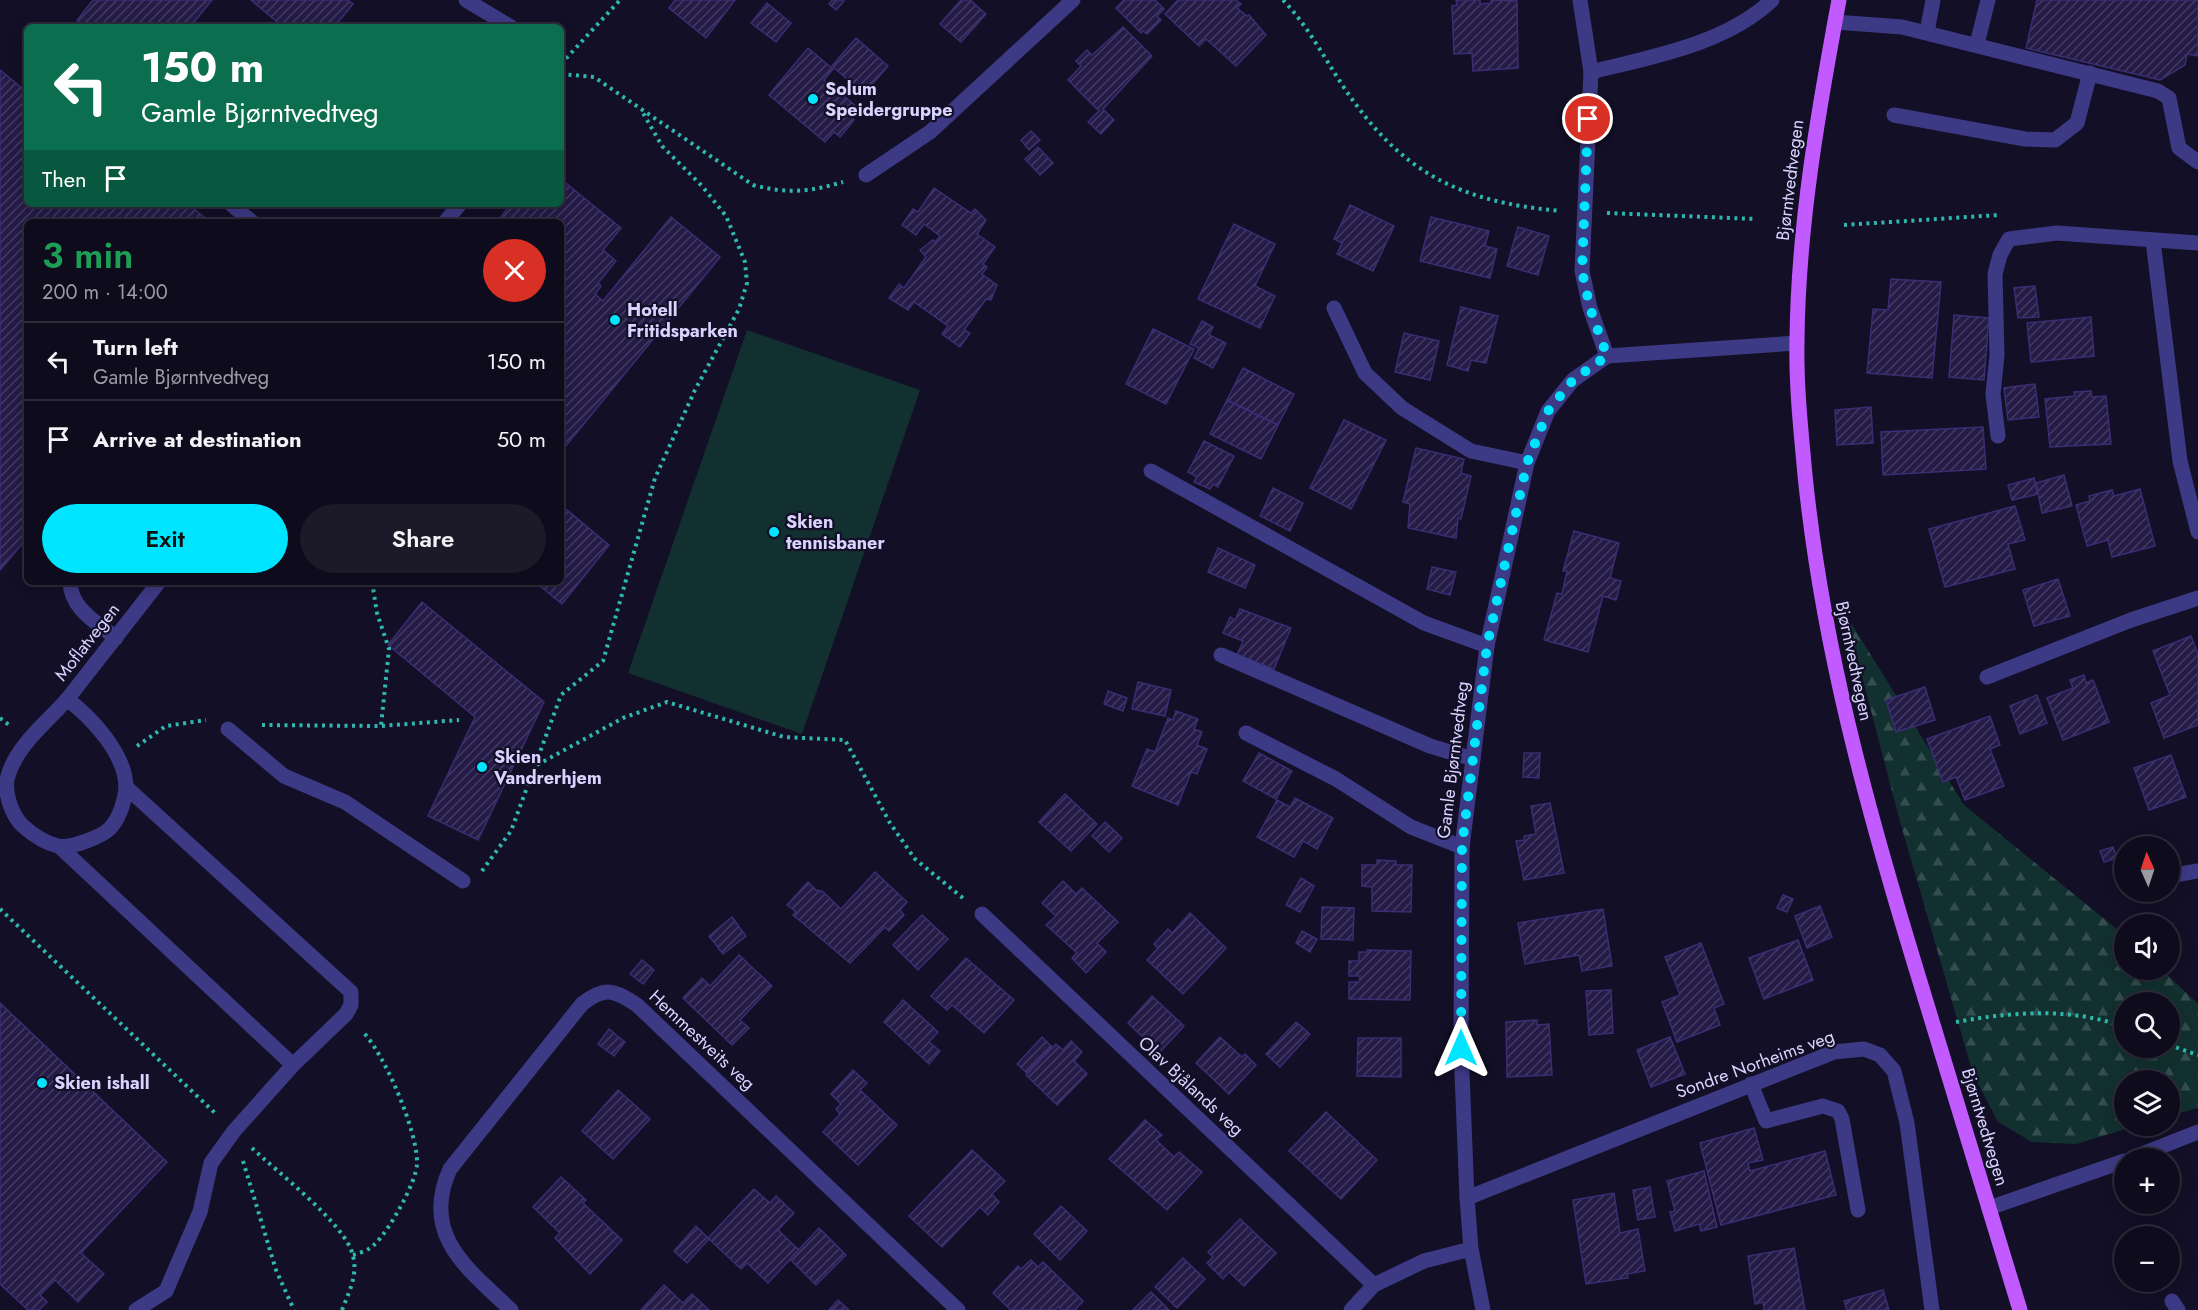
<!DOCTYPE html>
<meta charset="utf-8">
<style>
:root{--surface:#0e0b1c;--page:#1c1929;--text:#f1f3f6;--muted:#9b9ba3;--line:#2e2b3b;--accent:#00e5ff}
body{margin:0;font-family:Jost,sans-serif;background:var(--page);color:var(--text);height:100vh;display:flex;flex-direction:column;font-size:22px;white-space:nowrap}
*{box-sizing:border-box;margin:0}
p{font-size:20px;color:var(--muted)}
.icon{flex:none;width:33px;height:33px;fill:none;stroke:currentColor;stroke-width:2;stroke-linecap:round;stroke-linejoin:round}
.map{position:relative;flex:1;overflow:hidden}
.side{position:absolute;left:24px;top:219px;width:540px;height:366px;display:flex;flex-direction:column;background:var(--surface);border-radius:9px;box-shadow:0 3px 15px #0003,0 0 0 2px var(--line)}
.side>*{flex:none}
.guide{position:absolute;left:24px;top:24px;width:540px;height:183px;border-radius:9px;box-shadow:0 3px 15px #0003,0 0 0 2px var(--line);background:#0b6e4f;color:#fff;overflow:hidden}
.needle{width:39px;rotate:357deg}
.tools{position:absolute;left:2114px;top:836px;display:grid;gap:12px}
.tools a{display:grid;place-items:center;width:66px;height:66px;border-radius:50%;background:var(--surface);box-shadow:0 3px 15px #0003,0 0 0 2px var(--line);font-size:30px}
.pin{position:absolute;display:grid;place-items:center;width:51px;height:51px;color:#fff;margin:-26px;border:3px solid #fff;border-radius:50%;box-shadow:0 2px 6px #0007}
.me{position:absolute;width:66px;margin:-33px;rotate:0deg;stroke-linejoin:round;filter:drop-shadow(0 0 4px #0008)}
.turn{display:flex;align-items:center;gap:21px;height:126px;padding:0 18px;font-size:27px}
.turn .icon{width:78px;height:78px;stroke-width:2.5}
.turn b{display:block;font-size:42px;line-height:51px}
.then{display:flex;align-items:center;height:57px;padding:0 18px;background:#0003;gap:12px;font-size:22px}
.round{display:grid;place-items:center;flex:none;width:63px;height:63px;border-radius:32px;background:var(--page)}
.overview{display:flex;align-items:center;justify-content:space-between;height:102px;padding:0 18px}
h1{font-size:36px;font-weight:600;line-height:45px;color:#1e9e55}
.button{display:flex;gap:12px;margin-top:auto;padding:12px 18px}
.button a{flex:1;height:69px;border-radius:36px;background:var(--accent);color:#111;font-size:24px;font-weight:600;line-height:69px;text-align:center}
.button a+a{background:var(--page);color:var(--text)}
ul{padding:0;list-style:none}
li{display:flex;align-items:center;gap:18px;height:78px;padding:0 18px;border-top:2px solid var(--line)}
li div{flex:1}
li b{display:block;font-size:22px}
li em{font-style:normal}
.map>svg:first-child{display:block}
.grass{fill:#12302f}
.forest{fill:url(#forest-firs);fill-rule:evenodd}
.building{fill:url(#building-hatch);stroke:#3b2d73;stroke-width:1.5}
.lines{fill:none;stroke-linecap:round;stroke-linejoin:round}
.path{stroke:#2fb8b0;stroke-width:4;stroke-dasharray:3 4.5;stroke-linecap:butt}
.minor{stroke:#3d3a85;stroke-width:15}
.major{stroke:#c25bff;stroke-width:15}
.route{stroke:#00e5ff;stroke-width:10;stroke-dasharray:0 18}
.poi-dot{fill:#00e5ff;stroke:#130f26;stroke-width:2}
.labels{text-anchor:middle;stroke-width:4.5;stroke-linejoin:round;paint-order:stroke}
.poi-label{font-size:18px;font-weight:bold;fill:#d9d4ff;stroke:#130f26;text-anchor:start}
.street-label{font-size:18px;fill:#d9d4ff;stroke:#130f26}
</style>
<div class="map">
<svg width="2198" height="1310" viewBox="0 0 2198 1310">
<defs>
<pattern id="forest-firs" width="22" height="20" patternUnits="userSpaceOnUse" patternTransform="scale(1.5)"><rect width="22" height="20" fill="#12302f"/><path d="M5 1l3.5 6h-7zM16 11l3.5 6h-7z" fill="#344d4e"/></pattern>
<pattern id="building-hatch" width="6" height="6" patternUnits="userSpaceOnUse" patternTransform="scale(1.5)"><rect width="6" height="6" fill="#241b47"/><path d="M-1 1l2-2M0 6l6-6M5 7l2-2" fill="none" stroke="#433b63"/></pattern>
</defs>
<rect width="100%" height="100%" fill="#130f26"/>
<polygon class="grass" points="747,330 920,390 802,734 628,673"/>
<path class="forest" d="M1846,615L1964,805L2124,935V969H2161L2198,1004V1108L2169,1116V1080H2124V1125H2139L2076,1144L2032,1142L1998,1122L1973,1074L1899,818ZM2124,1002H2169V1047H2124Z"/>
<g class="building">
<polygon points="93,0 212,0 190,27 86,27 77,20"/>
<polygon points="251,0 348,0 353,4 334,27 283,27"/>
<polygon points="675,0 735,0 706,38 669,8"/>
<polygon points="832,0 843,0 844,1 836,10 829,4"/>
<polygon points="961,0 970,0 986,14 961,42 940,24"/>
<polygon points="1124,0 1155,0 1164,9 1157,16 1161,20 1147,34 1143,31 1141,33 1116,8"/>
<polygon points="1178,0 1236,0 1241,4 1237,8 1247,16 1249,15 1266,35 1236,66 1206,39 1199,46 1165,14"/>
<polygon points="1456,0 1480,0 1480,4 1491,3 1491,0 1517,1 1518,68 1473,71 1472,53 1454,54 1452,6 1457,5"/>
<polygon points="2037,0 2198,0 2198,56 2187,54 2185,65 2160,80 2026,48"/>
<polygon points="767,3 791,23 776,42 751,23"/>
<polygon points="1123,27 1152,56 1103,109 1114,120 1101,134 1088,122 1099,111 1068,80 1081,66 1076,61 1087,50 1092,55"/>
<polygon points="856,38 888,66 864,94 832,66"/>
<polygon points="808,48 833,69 824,80 856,106 849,114 854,120 840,137 834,132 825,142 769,95"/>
<polygon points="0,70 27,92 27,204 188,204 210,222 27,222 27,538 0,570"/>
<polygon points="1031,131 1040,140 1029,150 1021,140"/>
<polygon points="1038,147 1053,163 1040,175 1025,159"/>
<polygon points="561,179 621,228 603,250 616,261 598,283 601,286 595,294 603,301 671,217 720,257 561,452 561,352 567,344 561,339 561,222 497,222 511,204 561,204"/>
<polygon points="934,188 971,213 975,209 986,220 977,234 995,247 983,264 987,267 982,274 997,285 991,300 986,299 964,330 970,333 960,347 942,334 948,326 914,302 908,310 889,298 899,284 904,288 926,257 920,250 933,240 935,242 940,236 924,224 916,235 902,225 913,209 918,212"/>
<polygon points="1350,205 1394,226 1373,271 1337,254 1342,243 1334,239"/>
<polygon points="1431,217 1489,231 1485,246 1497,249 1490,278 1420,261"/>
<polygon points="1234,224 1275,244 1255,286 1275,296 1260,328 1198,299"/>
<polygon points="1518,227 1549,236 1538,275 1507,266"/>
<polygon points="1891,279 1941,282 1932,378 1867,373 1873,309 1888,310"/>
<polygon points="2035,286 2039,317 2018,318 2014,288"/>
<polygon points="1461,307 1498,316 1486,363 1471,360 1468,371 1447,365"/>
<polygon points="1954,315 1989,318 1984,380 1949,377"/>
<polygon points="2091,317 2094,356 2031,362 2027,323"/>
<polygon points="1202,321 1213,327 1209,335 1226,343 1213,368 1194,358 1199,348 1190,344"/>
<polygon points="1153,329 1194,349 1166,404 1126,384"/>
<polygon points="1404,333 1439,341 1430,380 1395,372"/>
<polygon points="1243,368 1294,394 1278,425 1227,400"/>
<polygon points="2035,384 2039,417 2008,420 2004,388"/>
<polygon points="2091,391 2092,397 2106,396 2111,444 2050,447 2045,399 2075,396 2074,392"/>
<polygon points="1227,400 1278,425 1261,459 1210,434"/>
<polygon points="1871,407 1873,443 1837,445 1835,410"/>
<polygon points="1344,420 1386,440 1351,509 1310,488"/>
<polygon points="1983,427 1986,469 1883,475 1881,432"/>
<polygon points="1204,441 1234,456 1218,487 1213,484 1210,489 1194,482 1197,477 1188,472"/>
<polygon points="1416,448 1464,459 1461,473 1471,476 1461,519 1458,518 1456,538 1408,528 1410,504 1403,502"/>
<polygon points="2064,475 2072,506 2042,513 2036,483"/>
<polygon points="2034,478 2038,494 2012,500 2008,485"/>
<polygon points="1273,488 1303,503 1290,531 1260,516"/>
<polygon points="2140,489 2155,546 2112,557 2108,540 2087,546 2076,505 2090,501 2089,496 2112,490 2114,496"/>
<polygon points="561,505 609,545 562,604 535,582 561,582"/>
<polygon points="2015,506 2025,540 2008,544 2015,569 1945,587 1929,529"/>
<polygon points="1574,531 1619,543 1610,578 1621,581 1616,600 1603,596 1588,652 1544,640 1557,593 1562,594 1567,571 1563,571"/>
<polygon points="1218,548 1255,565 1245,588 1208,572"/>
<polygon points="1432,567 1456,572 1450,595 1427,589"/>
<polygon points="2058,579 2070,616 2034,626 2023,590"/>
<polygon points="422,602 544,702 478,840 428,816 475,717 388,645"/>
<polygon points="1240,609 1291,628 1274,669 1237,655 1243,641 1223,633 1230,617 1235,620"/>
<polygon points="2191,636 2198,654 2198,725 2164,738 2151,703 2170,695 2153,651"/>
<polygon points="2084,675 2086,683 2093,680 2109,722 2063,740 2047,698 2073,688 2070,680"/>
<polygon points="1138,682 1171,690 1165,716 1132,709"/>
<polygon points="1925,687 1935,720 1896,732 1886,700"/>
<polygon points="1108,691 1127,698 1123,711 1104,704"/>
<polygon points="2037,695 2047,723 2020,734 2010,706"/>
<polygon points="1176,711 1198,719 1194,729 1202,732 1197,745 1207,749 1197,774 1191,772 1178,805 1132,786 1147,749 1155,752 1168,718 1173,720"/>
<polygon points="1990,716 2000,745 1990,749 2004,786 1965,800 1956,777 1943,782 1927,739"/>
<polygon points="1259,753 1292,771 1276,799 1243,781"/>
<polygon points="1524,753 1540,753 1539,778 1523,777"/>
<polygon points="2171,755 2186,797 2149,810 2134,768"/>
<polygon points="1065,794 1097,824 1071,851 1039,822"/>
<polygon points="1295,798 1333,818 1317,849 1303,841 1294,857 1257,837 1277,800 1290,807"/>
<polygon points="1550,803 1564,873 1524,880 1516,841 1525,840 1524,836 1536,834 1531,806"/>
<polygon points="1105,822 1122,838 1109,852 1092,836"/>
<polygon points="2113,847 2117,858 2104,862 2100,851"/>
<polygon points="1377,860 1396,861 1396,865 1412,865 1411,912 1372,911 1372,887 1362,886 1362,865 1377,865"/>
<polygon points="875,872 907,902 900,910 904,915 889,931 885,927 850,963 793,915 796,912 787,905 808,882 816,890 822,891 841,909"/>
<polygon points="1301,878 1314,886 1300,912 1286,905"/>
<polygon points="1063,881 1076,894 1082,888 1118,922 1097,943 1106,952 1086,973 1072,958 1077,953 1046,925 1056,916 1042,903"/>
<polygon points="1783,895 1793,899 1787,912 1777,908"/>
<polygon points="1820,906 1832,937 1807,948 1795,916"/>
<polygon points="1322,907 1354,908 1353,940 1321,939"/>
<polygon points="1603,909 1612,966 1582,971 1579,955 1525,964 1518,923"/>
<polygon points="1190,913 1226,948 1183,994 1147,960 1158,948 1154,944 1168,929 1172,933"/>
<polygon points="922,915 948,939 918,970 893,945"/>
<polygon points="732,917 746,936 723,954 709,936"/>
<polygon points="1302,931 1317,939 1310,952 1296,943"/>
<polygon points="1798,940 1813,980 1764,999 1749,958"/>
<polygon points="1701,943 1724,1004 1714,1008 1720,1025 1677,1042 1662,1002 1680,995 1665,957"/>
<polygon points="1367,950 1411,951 1410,1000 1349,999 1349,982 1359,982 1360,976 1349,976 1349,961 1359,961 1359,952 1367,952"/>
<polygon points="739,955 772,986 740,1020 749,1028 732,1045 683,998 702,978 710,986"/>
<polygon points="966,958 1014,1000 984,1033 952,1005 947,1010 931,996"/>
<polygon points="642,960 654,970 643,984 630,974"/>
<polygon points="1611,990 1613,1033 1589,1035 1586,991"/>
<polygon points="1152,996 1184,1026 1159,1053 1128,1023"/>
<polygon points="903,1000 938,1032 929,1042 940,1051 929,1064 884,1022"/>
<polygon points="0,1003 167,1162 81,1253 104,1274 78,1302 55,1280 40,1295 47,1302 39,1310 28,1310 0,1284"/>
<polygon points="1537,1020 1537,1025 1549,1024 1552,1075 1507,1077 1506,1022"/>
<polygon points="1296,1022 1310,1034 1280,1067 1266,1054"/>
<polygon points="609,1029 625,1042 614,1056 598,1044"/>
<polygon points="1042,1037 1052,1047 1027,1073 1017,1064"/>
<polygon points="1220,1037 1242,1057 1245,1054 1256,1065 1229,1094 1196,1063"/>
<polygon points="1670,1037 1685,1074 1651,1087 1637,1050"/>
<polygon points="1358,1038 1401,1038 1401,1077 1357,1076"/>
<polygon points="1071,1041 1082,1052 1074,1061 1087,1074 1057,1105 1026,1075 1056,1044 1063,1050"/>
<polygon points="853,1070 867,1083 860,1090 897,1125 858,1165 823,1132 840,1114 836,1109 841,1104 831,1094"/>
<polygon points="618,1090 650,1119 613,1159 582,1131"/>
<polygon points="1326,1112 1377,1160 1341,1199 1289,1151"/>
<polygon points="1145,1120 1162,1135 1156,1140 1174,1157 1179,1152 1202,1172 1167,1210 1109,1159"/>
<polygon points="1754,1128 1763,1160 1748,1163 1750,1171 1825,1151 1836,1195 1721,1225 1700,1143"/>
<polygon points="972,1150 1005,1181 992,1194 999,1202 988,1215 980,1207 942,1247 909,1216"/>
<polygon points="1704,1171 1717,1227 1701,1231 1699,1224 1675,1231 1670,1212 1675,1211 1667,1181"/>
<polygon points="561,1177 586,1200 583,1203 622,1240 590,1274 555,1238 560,1233 533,1207"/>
<polygon points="1650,1187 1655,1217 1638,1220 1633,1190"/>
<polygon points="754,1189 770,1203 776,1196 794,1213 778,1230 799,1250 768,1283 747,1263 741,1269 708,1238"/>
<polygon points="1614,1193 1620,1233 1638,1229 1645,1271 1627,1274 1628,1278 1586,1284 1573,1200"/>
<polygon points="1061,1206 1087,1231 1060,1260 1034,1234"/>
<polygon points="1240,1219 1276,1253 1244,1286 1229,1272 1223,1279 1207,1263 1213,1257 1208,1252"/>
<polygon points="696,1226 709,1239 687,1263 674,1251"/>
<polygon points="819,1228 846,1255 816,1285 790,1259"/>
<polygon points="1794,1248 1805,1310 1764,1310 1763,1302 1755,1304 1748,1256"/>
<polygon points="1183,1258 1205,1279 1177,1308 1155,1287"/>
<polygon points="1031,1260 1038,1267 1043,1262 1083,1301 1075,1310 1061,1310 1058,1307 1055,1310 1011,1310 993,1293 1018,1266 1021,1269"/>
<polygon points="664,1285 683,1303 692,1294 709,1310 641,1310"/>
<polygon points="1883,1290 1889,1310 1847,1310 1844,1301"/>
<polygon points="1151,1292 1169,1310 1133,1310"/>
<polygon points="838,1300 849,1310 829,1310"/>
</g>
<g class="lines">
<g class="path">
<path d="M1283,0C1308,26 1323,56 1343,86C1400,172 1458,202 1561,211"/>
<polyline points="561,64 620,0"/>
<path d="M561,74L594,77L753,185C787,194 809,192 843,182"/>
<polyline points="1607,213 1756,219"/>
<polyline points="1844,225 1999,215"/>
<polyline points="372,582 377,613 389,649 381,726"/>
<polyline points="0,718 9,725"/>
<polyline points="262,725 381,726 459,720"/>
<polyline points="137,746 166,726 206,720"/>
<polyline points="537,765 623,718 667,702 784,737 845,740 890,823 915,859 964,899"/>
<polyline points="482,871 511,831 561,695 603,661 655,478 695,390 739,309 747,283 745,262 726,216 702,186 662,146 643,113"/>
<polyline points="0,909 216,1114"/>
<path d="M1956,1022C2011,1012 2071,1007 2124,1027"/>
<polyline points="2169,1045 2198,1055"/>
<path d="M252,1148C276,1171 347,1225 353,1256C358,1275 349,1292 342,1310"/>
<polyline points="243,1161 276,1270 294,1310"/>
<path d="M353,1255C360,1253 369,1250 374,1245C389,1231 416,1183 417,1164C418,1132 385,1055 363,1032"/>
</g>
<g class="minor">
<polyline points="466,0 511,27"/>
<polyline points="1580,0 1591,72 1582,271 1590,308 1607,356"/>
<polyline points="1835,22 1902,27 2158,91 2169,98 2179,148 2198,162"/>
<polyline points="1927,32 1933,0"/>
<polyline points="1977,44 1988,0"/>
<path d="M1591,72C1651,57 1726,44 1772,0"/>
<polyline points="1894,115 2025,139 2055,140 2077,123 2090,73"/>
<polyline points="866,175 930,132 1073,0"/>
<polyline points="231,204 252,222"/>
<polyline points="445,222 460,204"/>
<polyline points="2153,241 2180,461 2198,532"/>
<polyline points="1334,308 1365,373 1402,408 1471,451 1527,463"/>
<polyline points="1998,436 1993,394 1997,355 1995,274 2000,255 2009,239 2057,233 2198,243"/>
<polyline points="1151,471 1424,623 1487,646"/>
<path d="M70,582C71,609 96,622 116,638"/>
<polyline points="1221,655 1430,746 1473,759"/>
<polyline points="1987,677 2131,620 2198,598"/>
<path d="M67,699C92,718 126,754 126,788C125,800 120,816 112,826C105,836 70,849 58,846C45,843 33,835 23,826C12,816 3,791 8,776C17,744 49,721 69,697C99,659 129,620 159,582"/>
<polyline points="228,729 284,776 345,802 463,881"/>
<polyline points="1246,733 1336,779 1411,827 1462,847"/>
<polyline points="126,787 351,992 351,1005 346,1014 293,1065 234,1131 211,1163 200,1212 166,1291 136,1310"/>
<polyline points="60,847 293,1065"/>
<polyline points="2169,876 2198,871"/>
<polyline points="982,914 1374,1285"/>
<polyline points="1751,1084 1766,1121 1823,1106 1838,1111 1842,1119 1858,1210"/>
<polyline points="2132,1158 2198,1132"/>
<polyline points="1467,1198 1834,1052 1864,1049 1880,1055 1894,1071 1907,1123 1932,1310"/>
<polyline points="1989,1208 2124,1161"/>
<polyline points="2172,1301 2178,1310"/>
<path d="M511,1310C468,1269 420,1235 450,1169L582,1004C605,986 614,990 637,1005L958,1310"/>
<polyline points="1351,1310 1374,1285 1424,1261 1471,1249"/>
<polyline points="1483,1310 1471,1249 1467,1198 1461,1048 1462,847 1487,646 1527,463 1548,411 1573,380 1607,356 1797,343"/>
</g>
<path class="major" d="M1839,0C1818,113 1798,226 1797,341C1796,386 1801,431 1805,475C1822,643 1865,801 1914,962C1949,1078 1985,1194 2020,1310"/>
</g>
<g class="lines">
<polyline class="route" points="1461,1048 1462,846 1487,646 1527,463 1548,411 1573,380 1607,356 1590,308 1582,271 1588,119"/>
</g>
<g class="poi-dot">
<circle cx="813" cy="99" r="6"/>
<circle cx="615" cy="320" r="6"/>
<circle cx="774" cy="532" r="6"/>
<circle cx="482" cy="767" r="6"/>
<circle cx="42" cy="1083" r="6"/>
</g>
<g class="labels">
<g class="poi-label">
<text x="825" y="95">Solum<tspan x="825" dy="21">Speidergruppe</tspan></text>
<text x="627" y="316">Hotell<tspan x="627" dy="21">Fritidsparken</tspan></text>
<text x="786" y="528">Skien<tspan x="786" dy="21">tennisbaner</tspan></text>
<text x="494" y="763">Skien<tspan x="494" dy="21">Vandrerhjem</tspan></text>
<text x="54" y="1089">Skien ishall</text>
</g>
<g class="street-label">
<text transform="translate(1790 180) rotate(-83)" y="6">Bjørntvedtvegen</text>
<text transform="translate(87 642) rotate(-52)" y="6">Moflatvegen</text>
<text transform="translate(1854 661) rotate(78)" y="6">Bjørntvedtvegen</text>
<text transform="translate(1453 760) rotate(-83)" y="6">Gamle Bjørntvedtveg</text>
<text transform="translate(702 1040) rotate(43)" y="6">Hemmestveits veg</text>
<text transform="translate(1755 1064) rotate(-20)" y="6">Sondre Norheims veg</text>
<text transform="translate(1191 1086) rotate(43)" y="6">Olav Bjålands veg</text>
<text transform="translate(1985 1127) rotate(73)" y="6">Bjørntvedtvegen</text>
</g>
</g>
</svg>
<div class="tools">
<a><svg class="needle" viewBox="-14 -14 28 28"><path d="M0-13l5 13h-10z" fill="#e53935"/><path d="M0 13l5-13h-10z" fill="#9b9ba3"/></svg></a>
<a><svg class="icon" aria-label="sound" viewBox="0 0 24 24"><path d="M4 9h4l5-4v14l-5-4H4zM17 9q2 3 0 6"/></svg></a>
<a><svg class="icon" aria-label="search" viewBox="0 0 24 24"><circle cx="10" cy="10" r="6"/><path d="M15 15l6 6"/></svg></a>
<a><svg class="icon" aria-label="layers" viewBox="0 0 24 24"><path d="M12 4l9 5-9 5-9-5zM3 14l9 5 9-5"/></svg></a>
<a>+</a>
<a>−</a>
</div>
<div class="pin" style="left:1588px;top:119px;background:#d93025"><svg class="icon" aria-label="arrive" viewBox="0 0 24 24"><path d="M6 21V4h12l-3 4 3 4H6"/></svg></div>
<svg class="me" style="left:1461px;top:1048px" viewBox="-20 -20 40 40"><path d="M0-17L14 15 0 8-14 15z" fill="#00e5ff" stroke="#fff" stroke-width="4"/></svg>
<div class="guide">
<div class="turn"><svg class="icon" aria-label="left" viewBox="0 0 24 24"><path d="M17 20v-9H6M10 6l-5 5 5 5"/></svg><div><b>150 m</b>Gamle Bjørntvedtveg</div></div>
<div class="then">Then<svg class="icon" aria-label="arrive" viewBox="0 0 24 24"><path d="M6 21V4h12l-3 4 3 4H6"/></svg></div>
</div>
<section class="side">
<div class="overview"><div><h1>3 min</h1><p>200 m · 14:00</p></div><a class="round" style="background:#d93025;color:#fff"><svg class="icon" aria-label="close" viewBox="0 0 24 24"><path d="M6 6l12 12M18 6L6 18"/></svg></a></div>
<ul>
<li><svg class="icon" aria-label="left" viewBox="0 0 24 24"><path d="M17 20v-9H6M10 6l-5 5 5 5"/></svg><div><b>Turn left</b><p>Gamle Bjørntvedtveg</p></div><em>150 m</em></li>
<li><svg class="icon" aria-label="arrive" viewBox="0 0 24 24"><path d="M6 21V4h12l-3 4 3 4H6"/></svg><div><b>Arrive at destination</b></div><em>50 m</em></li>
</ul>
<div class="button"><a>Exit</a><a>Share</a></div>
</section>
</div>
